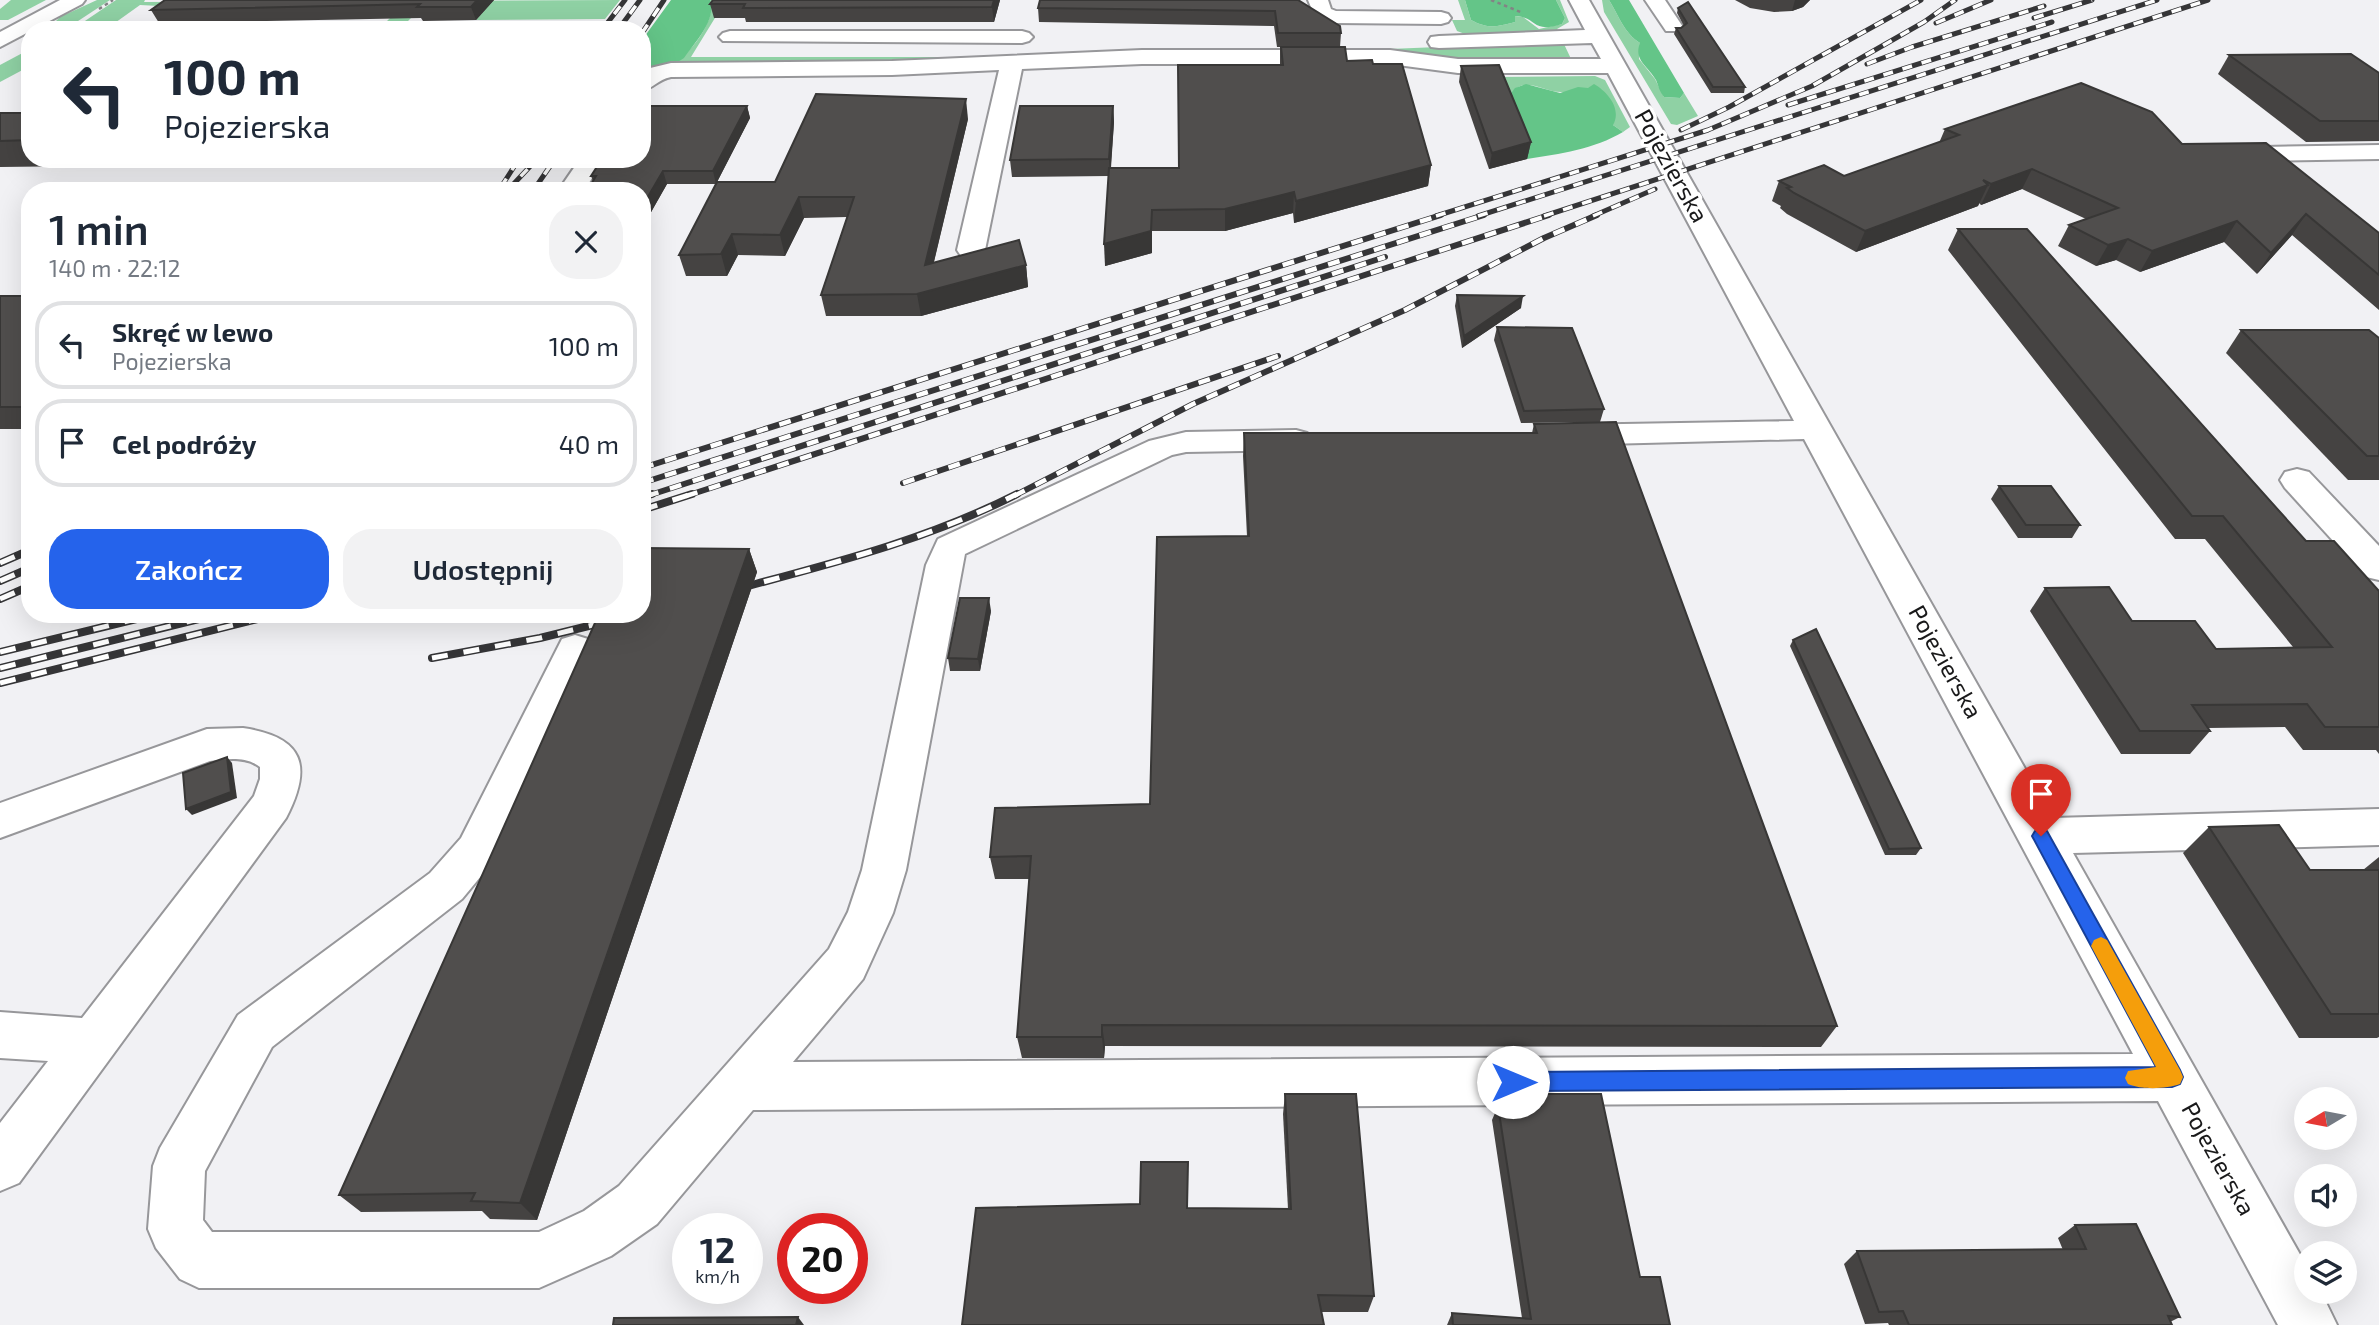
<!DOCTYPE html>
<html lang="pl">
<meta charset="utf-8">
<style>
:root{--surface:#fff;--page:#f2f2f3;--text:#1f2937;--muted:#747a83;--line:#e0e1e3;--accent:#2563eb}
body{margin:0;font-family:"Exo 2",sans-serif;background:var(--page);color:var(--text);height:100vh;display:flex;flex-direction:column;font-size:26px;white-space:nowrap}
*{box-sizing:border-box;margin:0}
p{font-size:23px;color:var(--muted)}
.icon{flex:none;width:38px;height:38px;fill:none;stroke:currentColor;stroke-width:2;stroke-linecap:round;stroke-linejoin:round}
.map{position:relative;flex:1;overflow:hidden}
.details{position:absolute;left:21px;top:182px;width:630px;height:441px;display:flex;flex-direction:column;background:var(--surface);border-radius:28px;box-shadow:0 7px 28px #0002}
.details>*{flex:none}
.guide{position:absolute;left:21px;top:21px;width:630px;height:147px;border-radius:28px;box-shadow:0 7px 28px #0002;background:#fff;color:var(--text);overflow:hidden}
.needle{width:46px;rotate:260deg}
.controls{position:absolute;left:2294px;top:1087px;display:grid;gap:14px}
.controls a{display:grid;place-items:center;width:63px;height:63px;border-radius:50%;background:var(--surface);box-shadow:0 7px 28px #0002;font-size:35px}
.speed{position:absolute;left:672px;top:1213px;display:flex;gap:14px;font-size:35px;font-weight:700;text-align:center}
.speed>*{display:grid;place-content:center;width:91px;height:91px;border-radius:50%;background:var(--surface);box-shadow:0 7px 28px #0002;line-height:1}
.speed small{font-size:18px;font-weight:400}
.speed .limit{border:10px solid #d22;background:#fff;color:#111}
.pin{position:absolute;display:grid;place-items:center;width:60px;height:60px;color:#fff;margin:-72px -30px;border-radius:50% 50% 50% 0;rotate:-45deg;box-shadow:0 0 7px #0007}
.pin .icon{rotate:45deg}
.me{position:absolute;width:77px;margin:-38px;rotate:90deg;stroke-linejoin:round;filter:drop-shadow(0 0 5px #0008)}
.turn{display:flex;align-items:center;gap:24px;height:147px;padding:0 28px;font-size:32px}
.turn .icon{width:91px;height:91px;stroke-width:2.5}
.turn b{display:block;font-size:49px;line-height:60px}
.round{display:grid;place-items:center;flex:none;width:74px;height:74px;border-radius:28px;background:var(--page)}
.head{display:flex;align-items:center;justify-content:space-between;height:119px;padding:0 28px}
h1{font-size:42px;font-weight:600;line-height:52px}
.cta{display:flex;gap:14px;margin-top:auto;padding:14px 28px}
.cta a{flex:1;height:80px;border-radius:28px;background:var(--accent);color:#fff;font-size:28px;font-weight:600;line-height:80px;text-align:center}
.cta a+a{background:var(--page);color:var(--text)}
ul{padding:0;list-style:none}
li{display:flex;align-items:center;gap:21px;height:88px;margin:0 14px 10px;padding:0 14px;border:4px solid var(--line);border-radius:28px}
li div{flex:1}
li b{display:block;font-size:26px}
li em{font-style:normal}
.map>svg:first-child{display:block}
.green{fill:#8fd1a4}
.forest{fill:#64c588}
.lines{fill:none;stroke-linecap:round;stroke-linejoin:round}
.minor-casing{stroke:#97979a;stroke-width:4}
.path{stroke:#838385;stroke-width:2.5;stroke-dasharray:3.5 3.5;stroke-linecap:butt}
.minor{fill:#fff;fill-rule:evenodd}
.rail-far2-casing{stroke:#353537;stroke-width:5}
.rail-far1-casing{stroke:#353537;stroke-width:6}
.rail-casing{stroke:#353537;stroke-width:8}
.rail-far2{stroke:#fff;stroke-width:3.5;stroke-dasharray:10;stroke-linecap:butt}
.rail-far1{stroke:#fff;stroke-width:4.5;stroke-dasharray:12;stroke-linecap:butt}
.rail{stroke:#fff;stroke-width:5;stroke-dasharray:16;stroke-linecap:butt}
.wall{fill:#454342}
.shaded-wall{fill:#383736}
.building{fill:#504e4d;stroke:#383736;stroke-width:2}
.route{fill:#2563eb;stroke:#184099;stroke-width:2}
.slow{fill:#f59e0b}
.labels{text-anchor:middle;stroke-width:7;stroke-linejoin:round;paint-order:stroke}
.street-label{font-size:24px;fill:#19191a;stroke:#fff}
</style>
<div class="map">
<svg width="2379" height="1325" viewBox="0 0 2379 1325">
<rect width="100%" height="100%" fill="#f1f1f4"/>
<g class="green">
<polygon points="11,0 46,0 8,20 0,20 0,9"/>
<polygon points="97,0 110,0 72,25 52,25 60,17"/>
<polygon points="116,0 145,0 144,2 620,0 605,19 476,20 487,7 421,8 408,21 392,24 387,21 390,18 140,5 112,25 79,25"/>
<path d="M710,0H726L691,57H967L1111,50H1364L1563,42L1573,63L670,66C688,57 717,21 710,0Z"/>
<path d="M1458,0H1465L1471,20C1488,29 1496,27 1515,22V16L1523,17L1539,29L1562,24L1565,18L1556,0H1560L1569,22L1557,29L1558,31L1465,34L1457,31L1452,20H1465Z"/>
<path d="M1602,0H1609C1619,16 1624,33 1640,43L1639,59L1655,79L1664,97L1680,98L1684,93L1698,116L1677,125L1671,124L1604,12Z"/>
<polygon points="30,49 30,66 0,82 0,65"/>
<path d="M1595,76L1605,80L1630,127L1623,132L1613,125L1588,88C1578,87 1571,93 1561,92C1543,92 1525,75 1510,94L1494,77Z"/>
</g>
<g class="forest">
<path d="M671,0H710C717,20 695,42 684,58C672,67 657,67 642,66V40Z"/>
<path d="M1465,0H1556L1565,18L1562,24C1531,34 1538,17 1515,16V22C1496,27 1488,29 1471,20Z"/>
<path d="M1609,0H1629L1684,93L1680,98L1664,97C1659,91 1659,87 1656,80C1649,67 1633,60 1640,43C1624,33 1619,16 1609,0Z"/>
<path d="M1526,84L1560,93L1578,87L1588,88L1594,84C1608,92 1622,109 1613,125L1623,132C1594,149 1560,154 1527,159L1510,94L1515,88Z"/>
</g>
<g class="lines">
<g class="minor-casing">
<g id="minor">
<polygon points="60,0 85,0 82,4 0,47 0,32"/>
<polygon points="1308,0 1328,0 1331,9 1336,11 1441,12 1448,14 1451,18 1448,22 1441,24 1334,23 1315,17"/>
<path d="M1569,0H1589L2053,818L2379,809V845L2073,853L2306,1265V1292H2321L2337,1325H2278L2158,1101L753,1110L657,1224L611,1256L539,1288H199L180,1279L156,1248L148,1229L153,1166L160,1148L238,1015L430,873L461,838L562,639L575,635L588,639L594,649L491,864L462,899L272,1047L205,1171L203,1220L212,1232H539L584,1211L619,1186L829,949L848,912L862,870L926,565L938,539L1149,441L1186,432L1296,430L1307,433L1312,440L1307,447L1296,450L1186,452L1172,455L965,554L906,870L893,913L863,979L793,1062L2133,1054L1804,439L1566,445L1555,442L1550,435L1555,428L1566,425L1794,421L1608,73H1458L1390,64H1142L1022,69L985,250L981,256L971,258L961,256L957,250L999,70L892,75L671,77C657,80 654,88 642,91V70L671,63L892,61L1142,50H1390L1458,59H1601L1592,43L1439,48L1431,47L1428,42L1431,37L1439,36L1585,30Z"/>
<polygon points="1645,0 1665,0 1683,27 1680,31 1666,31"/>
<polygon points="730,31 1022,31 1029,33 1033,37 1029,41 1022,43 723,41 719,37 723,33"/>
<polygon points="2379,145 2379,159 2263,161 2254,159 2251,154 2254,149 2263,147"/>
<polygon points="580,159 604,159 584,191 558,191"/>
<polygon points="2297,469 2309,472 2379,546 2379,580 2366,577 2285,488 2280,480 2285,472"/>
<path d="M243,728C304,737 313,766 286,818L19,1183L0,1191V1123L48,1061L0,1058V1012L82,1018L254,796L260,779V767C246,756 227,759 210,761L0,838V803L207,729Z"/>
</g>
</g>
<g class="path">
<polyline points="1491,0 1523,13"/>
<polyline points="99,9 113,0"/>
</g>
<use href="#minor" class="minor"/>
<g class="rail-far2-casing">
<g id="rail-far2">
<polyline points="2034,18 2092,0"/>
<polyline points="1936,23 1991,0"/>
<polyline points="602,30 625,0"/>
<polyline points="618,30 640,0"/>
<polyline points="642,33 664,0"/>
<polyline points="1867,64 1912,47 2044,6"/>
<polyline points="1788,105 2052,22"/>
<polyline points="1681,130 1729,107 1921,0"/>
<polyline points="501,187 519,159"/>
<polyline points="507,191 537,159"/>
<polyline points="533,191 555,159"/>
<polyline points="1436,216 1708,130 1812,86 1924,22 1955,0"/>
<polyline points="1478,216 2157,0"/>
<polyline points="1544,216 2208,0"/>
<polyline points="1593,216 1655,189"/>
</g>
</g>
<g class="rail-far1-casing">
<g id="rail-far1">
<polyline points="642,468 1441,215"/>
<polyline points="642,483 1484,215"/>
<polyline points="903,483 1278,356"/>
<polyline points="647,496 1385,257"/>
<polyline points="686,496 1549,215"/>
<polyline points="1014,496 1193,404 1405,310 1544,238 1597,215"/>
</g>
</g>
<g class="rail-casing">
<g id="rail">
<polyline points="642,497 652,494"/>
<polyline points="642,510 692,494"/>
<polyline points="0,563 30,550"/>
<polyline points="0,581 30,568"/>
<path d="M733,590C830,564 927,540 1017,494"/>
<polyline points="0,599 30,586"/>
<polyline points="0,652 157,614"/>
<polyline points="432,658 540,638 637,614"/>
<polyline points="0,668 219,614"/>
<polyline points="0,683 278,614"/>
</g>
</g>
<use href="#rail-far2" class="rail-far2"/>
<use href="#rail-far1" class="rail-far1"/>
<use href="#rail" class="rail"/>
</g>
<g class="wall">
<polygon points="165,0 494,0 476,20 423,21 421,18 159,23 151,10"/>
<polygon points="713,0 1000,0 994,22 746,22 745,18 714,18 710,4"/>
<polygon points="1298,0 1341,33 1340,47 1347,61 1373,64 1431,165 1428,186 1294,223 1293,213 1225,231 1152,231 1152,253 1105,266 1109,176 1012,177 1010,160 1113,106 1114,122 1111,168 1179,168 1280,65 1280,47 1277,47 1274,26 1039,22 1038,8"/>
<polygon points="1735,0 1810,0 1803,7 1792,11 1774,12 1750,8"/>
<polygon points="1678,8 1745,87 1744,93 1711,93 1674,34 1676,28 1681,28 1684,26 1677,13"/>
<polygon points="2229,55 2379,73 2379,141 2306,142 2218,74"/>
<polygon points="1461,66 1531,142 1527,159 1489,169 1459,82"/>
<polygon points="747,106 750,118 717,182 775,182 968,119 934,262 1026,265 1028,287 921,316 826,316 821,295 847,217 804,218 785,256 738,255 727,276 686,276 679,255 716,184 667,184 642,228 642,191 593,181 591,176"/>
<polygon points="0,113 30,113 30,159 172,159 166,165 0,167"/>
<polygon points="1945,129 2182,144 2379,233 2379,310 2292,235 2257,274 2224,242 2140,272 2116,260 2096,266 2058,246 2069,225 2086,219 2022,189 1981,205 1979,203 1978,206 1856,252 1787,214 1780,208 1781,206 1772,201 1779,181 1844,176 1939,143"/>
<polygon points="1958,229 2306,541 2379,591 2379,754 2376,750 2303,750 2285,727 2208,728 2210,731 2190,754 2121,754 2030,611 2045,588 2132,621 2216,649 2293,647 2205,539 2175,539 1948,250"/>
<polygon points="1457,295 1521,308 1462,348 1455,306"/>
<rect x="0" y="296" width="30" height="133"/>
<polygon points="1497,327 1604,409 1600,422 1521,423 1494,340"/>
<polygon points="2241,330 2379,338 2379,480 2348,480 2226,353"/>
<polygon points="1534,424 1837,1026 1821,1047 1105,1046 1104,1058 1022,1058 1017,1037 1029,879 995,879 990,857 1150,804 1247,536 1243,456 1244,433 1532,433"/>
<polygon points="1999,486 2080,525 2072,538 2018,538 1991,499"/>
<polygon points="749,549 757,572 537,1220 490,1219 482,1211 361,1212 339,1195"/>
<polygon points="991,611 980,671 950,671 948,658"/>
<polygon points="1793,640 1921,848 1916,855 1885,855 1790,646"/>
<polygon points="2209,827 2310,870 2363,870 2379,857 2379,1037 2377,1038 2299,1038 2183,853"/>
<polygon points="1285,1094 1374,1296 1368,1312 1321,1312 1288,1209 1283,1114"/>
<polygon points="1540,1094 1640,1277 1670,1325 1447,1325 1452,1313 1522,1318 1492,1120 1498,1106 1534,1106"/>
<polygon points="2075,1225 2180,1317 2170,1322 2172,1325 1889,1325 1888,1323 1865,1324 1844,1264 1857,1251 2063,1250 2058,1238"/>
</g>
<g class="shaded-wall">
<polygon points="477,0 494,0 476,20 471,7"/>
<polygon points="994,0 1000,0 994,22 992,7"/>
<polygon points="1795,0 1810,0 1803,7 1792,11"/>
<polygon points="966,99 968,119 928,286 925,265"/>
<polygon points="747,106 750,118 716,184 713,171"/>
<polygon points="1113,106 1114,122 1110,176 1109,159"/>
<polygon points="1531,142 1527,159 1489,169 1492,153"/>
<polygon points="162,159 172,159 166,165"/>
<polygon points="1431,165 1428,186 1294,223 1296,201"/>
<polygon points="2032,169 2022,189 1981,205 1991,184"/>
<polygon points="663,171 667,184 642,228 642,207"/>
<polygon points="1988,185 1978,206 1856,252 1865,231"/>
<polygon points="1294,192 1293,213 1225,231 1225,209"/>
<polygon points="799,197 804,218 785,256 780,235"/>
<polygon points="1152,210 1152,253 1105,266 1104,244"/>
<polygon points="2306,214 2292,235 2257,274 2271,253"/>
<polygon points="2237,221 2224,242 2140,272 2152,251"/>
<polygon points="732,234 738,255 727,276 721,254"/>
<polygon points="2128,239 2116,260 2096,266 2108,245"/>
<polygon points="1026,265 1028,287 921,316 917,294"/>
<polygon points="1523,296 1521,308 1462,348 1464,336"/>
<polygon points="749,549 757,572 537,1220 520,1203"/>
<polygon points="989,598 991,611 980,671 978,659"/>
<polygon points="227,757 232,763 237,798 192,815 186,809"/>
<polygon points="1102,1025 1105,1046 1104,1058 1102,1037"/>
<polygon points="798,1317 804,1325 796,1325"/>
</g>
<g class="building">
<polygon points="165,0 477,0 471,7 417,7 420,4 151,10"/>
<polygon points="713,0 994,0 992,7 743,8 745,4 710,4"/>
<polygon points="1040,0 1298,0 1340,26 1341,33 1278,33 1275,11 1038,8"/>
<polygon points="1688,2 1745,87 1713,87 1676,28 1681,28 1687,23 1678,8"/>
<polygon points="633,28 632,30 584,30 585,29"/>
<polygon points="1281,47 1345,47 1347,61 1372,60 1373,64 1402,64 1431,165 1296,201 1294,192 1225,209 1152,210 1151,231 1104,244 1109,168 1179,168 1178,65 1283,65"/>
<polygon points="2351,54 2379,73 2379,121 2320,121 2229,55"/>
<polygon points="1499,65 1531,142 1492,153 1461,66"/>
<polygon points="2081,83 2152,112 2182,144 2266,143 2379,233 2379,275 2306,214 2271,253 2237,221 2152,251 2128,239 2108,245 2069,225 2118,208 2032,169 1991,184 1983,180 1988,185 1865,231 1794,193 1787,188 1791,187 1779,181 1824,165 1844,176 1959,135 1945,129"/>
<polygon points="816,94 966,99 925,265 1019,240 1026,265 917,294 821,295 854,197 799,197 780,235 732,234 721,254 679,255 717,182 775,182"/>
<polygon points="642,106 747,106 713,171 663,171 642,207 642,191 587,191 596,176 591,176 602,159 642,159"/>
<polygon points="1020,106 1113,106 1109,159 1010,160"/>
<polygon points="0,113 30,113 30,140 0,141"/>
<polygon points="1958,229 2027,229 2306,541 2334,541 2379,591 2379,727 2325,727 2307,704 2192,705 2210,731 2140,731 2045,588 2109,587 2132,621 2195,621 2216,649 2332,647 2223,516 2192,516"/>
<polygon points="1457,295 1523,296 1464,336"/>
<rect x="0" y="296" width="30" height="111"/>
<polygon points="1497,327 1572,328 1604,409 1524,411"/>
<polygon points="2241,330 2369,330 2379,338 2379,456 2367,456"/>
<polygon points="1616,422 1837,1026 1102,1025 1102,1037 1017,1037 1031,856 990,857 995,808 1150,804 1157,537 1249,536 1244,433 1537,433 1534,424"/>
<polygon points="1999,486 2051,486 2080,525 2026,525"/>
<polygon points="642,548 749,549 520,1203 471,1201 475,1193 339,1195 599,614 642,614"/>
<polygon points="960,598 989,598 978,659 948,658"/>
<polygon points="1816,629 1921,848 1889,849 1793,640"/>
<polygon points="227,757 231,792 186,809 183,773"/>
<polygon points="2279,825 2310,870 2379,870 2379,1014 2331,1014 2209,827"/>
<polygon points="1285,1094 1356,1094 1374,1296 1318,1295 1324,1325 962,1325 976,1208 1140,1204 1141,1162 1188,1162 1187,1208 1291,1209"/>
<polygon points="1540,1094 1601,1094 1640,1277 1660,1277 1670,1325 1453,1325 1452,1313 1531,1319 1498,1106 1541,1106"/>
<polygon points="2136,1224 2180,1317 2168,1316 2172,1325 1909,1325 1903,1311 1879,1312 1857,1251 2086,1249 2075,1225"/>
<polygon points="798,1317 796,1325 613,1325 614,1318"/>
</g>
<polygon class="route" points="2041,829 2047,831 2180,1070 2183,1077 2180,1084 2172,1087 1513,1091 1506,1088 1503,1082 1506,1075 1513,1072 2156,1067 2032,836 2035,831"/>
<path class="slow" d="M2101,937L2107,940L2180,1070L2183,1077L2180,1084C2166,1089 2142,1090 2128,1084L2125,1078L2128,1071L2156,1067L2091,946L2094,940Z"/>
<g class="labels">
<g class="street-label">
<text transform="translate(1671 166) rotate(61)" y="8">Pojezierska</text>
<text transform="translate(1945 662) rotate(61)" y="8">Pojezierska</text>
<text transform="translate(2218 1159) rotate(61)" y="8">Pojezierska</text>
</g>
</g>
</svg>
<div class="controls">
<a><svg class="needle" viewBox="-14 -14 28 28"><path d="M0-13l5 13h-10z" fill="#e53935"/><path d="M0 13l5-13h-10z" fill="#747a83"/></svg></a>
<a><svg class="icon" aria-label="sound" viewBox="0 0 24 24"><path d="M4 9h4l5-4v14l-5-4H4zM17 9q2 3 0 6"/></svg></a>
<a><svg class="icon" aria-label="layers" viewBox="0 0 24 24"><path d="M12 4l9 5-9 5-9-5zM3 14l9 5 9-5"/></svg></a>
</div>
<div class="speed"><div>12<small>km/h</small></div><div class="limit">20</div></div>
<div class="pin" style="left:2041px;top:836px;background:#d93025"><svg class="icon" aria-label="arrive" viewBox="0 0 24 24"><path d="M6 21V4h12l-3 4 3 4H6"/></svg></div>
<svg class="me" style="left:1513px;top:1082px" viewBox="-20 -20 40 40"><circle r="19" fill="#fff"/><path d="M0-13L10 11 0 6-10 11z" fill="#2563eb"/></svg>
<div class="guide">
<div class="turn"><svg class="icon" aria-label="left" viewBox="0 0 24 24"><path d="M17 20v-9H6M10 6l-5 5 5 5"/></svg><div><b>100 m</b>Pojezierska</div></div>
</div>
<section class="details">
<div class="head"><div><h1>1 min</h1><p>140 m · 22:12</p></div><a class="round"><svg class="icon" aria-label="close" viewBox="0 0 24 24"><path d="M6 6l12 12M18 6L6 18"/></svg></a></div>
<ul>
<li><svg class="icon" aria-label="left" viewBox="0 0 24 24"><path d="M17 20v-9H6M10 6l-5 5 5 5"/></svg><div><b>Skręć w lewo</b><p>Pojezierska</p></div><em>100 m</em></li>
<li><svg class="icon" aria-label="arrive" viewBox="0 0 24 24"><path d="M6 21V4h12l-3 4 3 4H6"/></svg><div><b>Cel podróży</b></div><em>40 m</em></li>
</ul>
<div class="cta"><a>Zakończ</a><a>Udostępnij</a></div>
</section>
</div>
